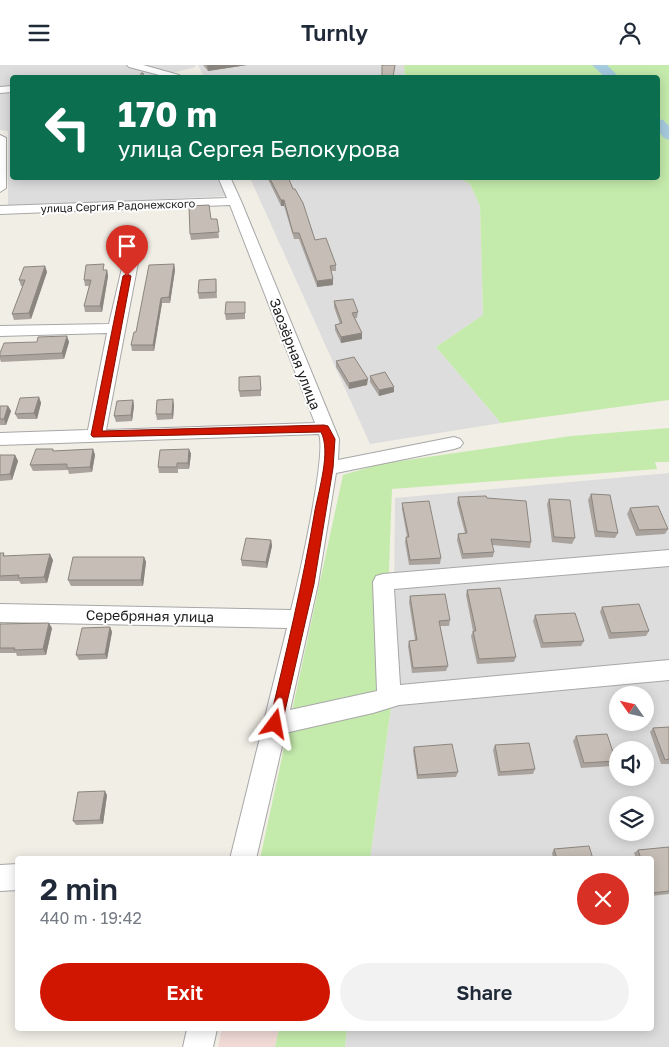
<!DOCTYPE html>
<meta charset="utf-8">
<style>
:root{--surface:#fff;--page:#f2f2f3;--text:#1f2937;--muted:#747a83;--accent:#d01500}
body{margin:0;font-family:"Golos Text",sans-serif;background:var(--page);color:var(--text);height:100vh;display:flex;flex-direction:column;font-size:19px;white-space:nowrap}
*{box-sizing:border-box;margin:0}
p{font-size:16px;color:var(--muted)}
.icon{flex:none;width:28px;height:28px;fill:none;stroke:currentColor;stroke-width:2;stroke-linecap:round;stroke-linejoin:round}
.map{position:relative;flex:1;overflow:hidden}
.details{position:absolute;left:15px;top:791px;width:639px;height:175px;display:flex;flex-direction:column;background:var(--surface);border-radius:5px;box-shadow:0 2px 12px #0003}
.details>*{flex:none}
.guide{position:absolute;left:10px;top:10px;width:650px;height:105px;border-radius:5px;box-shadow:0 2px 12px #0003;background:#0b6e4f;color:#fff;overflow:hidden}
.needle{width:32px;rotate:304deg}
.fabs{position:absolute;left:609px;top:621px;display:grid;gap:10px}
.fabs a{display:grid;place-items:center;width:45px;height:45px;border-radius:50%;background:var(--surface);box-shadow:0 2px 12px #0003;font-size:25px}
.pin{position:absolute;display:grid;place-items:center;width:42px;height:42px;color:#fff;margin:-51px -21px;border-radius:50% 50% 50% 0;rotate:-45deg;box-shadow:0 0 5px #0007}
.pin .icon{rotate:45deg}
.me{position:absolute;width:55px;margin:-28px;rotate:13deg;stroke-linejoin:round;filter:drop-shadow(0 0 4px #0008)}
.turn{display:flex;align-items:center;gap:18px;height:105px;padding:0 25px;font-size:22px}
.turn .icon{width:65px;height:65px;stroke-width:2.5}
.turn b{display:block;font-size:35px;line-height:42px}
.round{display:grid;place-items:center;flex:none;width:52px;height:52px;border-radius:26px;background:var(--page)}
.head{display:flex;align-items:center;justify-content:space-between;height:85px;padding:0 25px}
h1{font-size:30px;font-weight:600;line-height:38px}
.cta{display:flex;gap:10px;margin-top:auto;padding:10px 25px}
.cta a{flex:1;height:58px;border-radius:30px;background:var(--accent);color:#fff;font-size:20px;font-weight:600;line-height:58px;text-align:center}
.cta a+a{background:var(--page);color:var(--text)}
header{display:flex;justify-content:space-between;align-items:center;height:65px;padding:0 25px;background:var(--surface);font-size:22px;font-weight:600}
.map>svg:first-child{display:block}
.residential{fill:#dedddd;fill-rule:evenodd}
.commercial{fill:#f1dad6}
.grass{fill:#c5ebac}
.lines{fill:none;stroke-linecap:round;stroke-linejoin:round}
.river{fill:#a7ccdf;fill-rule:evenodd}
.minor-casing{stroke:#a7a7a7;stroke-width:2}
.minor{fill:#fff;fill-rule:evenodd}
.wall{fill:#aaa39d}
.shaded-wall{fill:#8b857f}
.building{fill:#c6beb6;stroke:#8b857f}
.route{fill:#d01500;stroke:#870e00}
.labels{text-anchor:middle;stroke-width:4;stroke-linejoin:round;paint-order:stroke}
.far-street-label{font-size:11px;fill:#202020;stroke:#fff}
.street-label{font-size:14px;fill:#202020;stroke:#fff}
</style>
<header><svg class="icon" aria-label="menu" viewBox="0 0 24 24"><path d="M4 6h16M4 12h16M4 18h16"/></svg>Turnly<svg class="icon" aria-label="person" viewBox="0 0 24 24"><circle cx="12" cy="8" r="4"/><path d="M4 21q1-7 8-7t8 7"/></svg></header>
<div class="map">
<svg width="669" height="982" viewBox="0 0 669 982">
<rect width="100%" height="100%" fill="#f1eee6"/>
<g class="residential">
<polygon points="0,0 195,0 196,2 167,9 169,12 12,12 12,112 218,113 226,131 8,142 8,66 0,65"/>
<polygon points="198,0 404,0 405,12 204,12"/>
<polygon points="460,112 470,119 480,141 483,250 436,282 501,358 370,379 250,113"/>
<path d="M669,408V982H345L347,964H651V794H370L393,628L395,433ZM618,630H645V658H618ZM618,685H645V712H618ZM618,740H645V768H618Z"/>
</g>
<polygon class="commercial" points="222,964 279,964 275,982 218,982"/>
<g class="grass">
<polygon points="404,0 669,0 669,335 501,358 436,282 483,250 480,141 470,119 460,113 658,112 658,12 405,12"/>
<polygon points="669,363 669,397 655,397 657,404 392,424 389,504 393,628 370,794 260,794 343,410 380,399 571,371"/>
<polygon points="279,964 347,964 345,982 275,982"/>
</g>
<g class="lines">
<g class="river">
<polygon points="592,0 607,0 619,12 605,12"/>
<polygon points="658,54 663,55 669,61 669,75 664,73 658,66"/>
</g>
<g class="minor-casing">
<g id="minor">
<polygon points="127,0 143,0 179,10 181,12 167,12 129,2"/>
<polygon points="12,21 12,27 0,28 0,22"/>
<polygon points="0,70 6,73 6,123 0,127"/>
<path d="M218,112H230L241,136L339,374L338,395L454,372L460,374L463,378L460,382L454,384L336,408L318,519L290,645L377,626L373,517L376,511L383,509L669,485V501L394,524L400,620L669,595V615L399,640L373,648L285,668L256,794H230L287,563L0,557V539L291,545C298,517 327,389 319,369L0,380V368L88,365L107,268L0,271V261L109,259L128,177L135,173L142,177L106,365L315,358L230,140L0,149V141L227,133Z"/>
<polygon points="18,799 18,825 0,826 0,800"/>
<polygon points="187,964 217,964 213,982 183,982"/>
</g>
</g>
<use href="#minor" class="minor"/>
</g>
<g class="wall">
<polygon points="203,0 247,0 208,6"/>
<polygon points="267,112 288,112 315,175 336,200 336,206 331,206 333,220 317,222 299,174 294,174 284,141 281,141"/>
<polygon points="211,154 217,154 219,173 191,175 190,169"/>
<polygon points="174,199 175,205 170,238 162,238 154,286 132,286 131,280 136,267"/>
<polygon points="45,201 47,207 31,254 14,255 12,249 23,221 21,221 19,215"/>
<polygon points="105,205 107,205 108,211 102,247 85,247 84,241 89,221 85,221 84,215"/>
<polygon points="216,214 217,233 199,234 198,228"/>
<polygon points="334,236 358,247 357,253 355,253 362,268 362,274 341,278 335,265 335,260 340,259 334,242"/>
<polygon points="245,243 245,254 226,255 225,249"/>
<polygon points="67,271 69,277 64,294 1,297 0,294 0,288 37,277"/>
<polygon points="336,296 367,320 349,324 336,302"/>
<polygon points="370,311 394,327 379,331 370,317"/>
<polygon points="261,317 261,331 240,332 239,326"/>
<polygon points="39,332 41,338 37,354 18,354 15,349"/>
<polygon points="133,335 134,341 132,356 116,357 114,351"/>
<polygon points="174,340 173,354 157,355 156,349"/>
<polygon points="0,341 8,341 11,346 6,360 0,360"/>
<polygon points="93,384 95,390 92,407 69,409 68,405 33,406 30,400 54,386"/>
<polygon points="189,384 191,389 189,404 178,404 178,408 159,408 158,402"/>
<polygon points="0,390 15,390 18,396 12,415 0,416"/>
<polygon points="591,429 618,468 615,473 595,472 588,435"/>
<polygon points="458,432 487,433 531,477 530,483 492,480 494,487 493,492 462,494 457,475 458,469 465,468 457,438"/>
<polygon points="549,434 575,473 572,479 552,477 547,439"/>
<polygon points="402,438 441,493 440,499 409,500 405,477 406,472 407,472 402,444"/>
<polygon points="630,443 668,464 665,469 636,471 627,449"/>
<polygon points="271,475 272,481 267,503 242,501 241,495"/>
<polygon points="0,488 5,491 53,495 47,518 21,519 19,516 0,516"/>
<polygon points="144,492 146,497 143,521 71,521 68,515"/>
<polygon points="467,525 516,592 514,597 477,599 471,571 473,566 466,530"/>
<polygon points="410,531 450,555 449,561 440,561 448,601 446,606 412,608 408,581 409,576 415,575 409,537"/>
<polygon points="602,542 649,566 646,571 609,574 600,547"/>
<polygon points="535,550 584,576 581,581 541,583 533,556"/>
<polygon points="0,558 1,559 52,563 46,590 17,591 16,588 0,588"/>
<polygon points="110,562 112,567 107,594 79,595 76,590"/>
<polygon points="669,662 669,699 661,699 650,667 653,663"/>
<polygon points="576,671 616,696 613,701 581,703 573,676"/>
<polygon points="495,680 535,704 533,709 498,711 493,685"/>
<polygon points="414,682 458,707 456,712 417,714 413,686"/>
<polygon points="107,730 103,759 76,760 73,756"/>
<polygon points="669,782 669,829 651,831 651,794 636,794 634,788 638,785"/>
<polygon points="554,784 593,794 553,794 552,788"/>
</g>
<g class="shaded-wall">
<polygon points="207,0 247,0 208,6"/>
<polygon points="29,112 39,112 30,114"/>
<rect x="281" y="135" width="3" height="6"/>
<polygon points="174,199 175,205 170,238 169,232"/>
<polygon points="45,201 47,207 31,254 29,248"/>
<polygon points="107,205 108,211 102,247 100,241"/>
<polygon points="333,214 333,220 317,222 317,216"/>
<polygon points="161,233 162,238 154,286 153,280"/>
<polygon points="362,268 362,274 341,278 341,272"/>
<polygon points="67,271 69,277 64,294 62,288"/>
<polygon points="368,314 367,320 349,324 349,318"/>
<polygon points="394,322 394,327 379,331 379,325"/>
<polygon points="39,332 41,338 37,354 34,348"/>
<polygon points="173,334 174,340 173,354 172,349"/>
<polygon points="133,335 134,341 132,356 131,350"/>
<polygon points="8,341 11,346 6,360 4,354"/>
<polygon points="93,384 95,390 92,407 90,402"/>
<polygon points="189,384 191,389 189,404 188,398"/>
<polygon points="15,390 18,396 12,415 10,409"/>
<polygon points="271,475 272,481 267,503 266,497"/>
<polygon points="50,489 53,495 47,518 44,512"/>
<polygon points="144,492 146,497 143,521 141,515"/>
<polygon points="49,558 52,563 46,590 43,584"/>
<polygon points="110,562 112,567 107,594 105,589"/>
<polygon points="105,726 107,730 103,759 100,755"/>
</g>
<g class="building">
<polygon points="382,0 395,0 393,12 382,12"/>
<polygon points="141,8 143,8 144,12 141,12"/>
<polygon points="269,112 288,112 293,124 295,124 303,138 315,175 326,173 336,200 330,201 333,214 317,216 299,168 293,168 284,135 281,135"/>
<polygon points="209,140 211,154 217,154 219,167 190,169 189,141"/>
<polygon points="104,199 103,205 107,205 100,241 84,241 91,215 84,215 86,200"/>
<polygon points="174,199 169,232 161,233 153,280 131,280 134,267 136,267 149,200"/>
<polygon points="45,201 29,248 12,249 25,215 19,215 24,202"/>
<polygon points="216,214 216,227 198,228 199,215"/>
<polygon points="353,234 358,247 352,248 362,268 341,272 335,260 342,258 334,236"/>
<polygon points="226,237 245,237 245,248 225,249"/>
<polygon points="67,271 62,288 0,291 0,288 4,278 37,277 38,272"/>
<polygon points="354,292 368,314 349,318 336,296"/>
<polygon points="385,307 394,322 379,325 370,311"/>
<polygon points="260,311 261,325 239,326 239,312"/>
<polygon points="39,332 34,348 15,349 20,333"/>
<polygon points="173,334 172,349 156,349 157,335"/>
<polygon points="133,335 131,350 114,351 117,336"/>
<polygon points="0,341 8,341 4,354 0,354"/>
<polygon points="36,384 53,384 53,386 93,384 90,402 67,403 67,399 30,400"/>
<polygon points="189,384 188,398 177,398 177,402 158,402 160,385"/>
<polygon points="0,390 15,390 10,409 0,410"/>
<polygon points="591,429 610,430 618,468 597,466"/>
<polygon points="486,431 487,433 526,436 531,477 491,474 494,487 463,489 458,469 467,468 458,432"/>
<polygon points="549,434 570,435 575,473 554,472"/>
<polygon points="429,436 441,493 410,495 406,472 409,472 402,438"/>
<polygon points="658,441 668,464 639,465 630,443"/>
<polygon points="246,473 271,475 266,497 241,495"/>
<polygon points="0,488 4,488 3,491 50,489 44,512 18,513 19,510 0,511"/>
<polygon points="73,492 144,492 141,515 68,515"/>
<polygon points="500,523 516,592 479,594 473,566 476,566 467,525"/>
<polygon points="445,529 450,555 439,556 448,601 413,603 409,576 417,575 410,531"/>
<polygon points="639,539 649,566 611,568 602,542"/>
<polygon points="575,548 584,576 543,578 535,550"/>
<polygon points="49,558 43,584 14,585 15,583 0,583 0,559"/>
<polygon points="110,562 105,589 76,590 82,563"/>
<polygon points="669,662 669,694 665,695 653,663"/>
<polygon points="607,669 616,696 584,698 576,671"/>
<polygon points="529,678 535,704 500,707 495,680"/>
<polygon points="452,679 458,707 418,710 414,682"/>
<polygon points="105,726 100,755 73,756 78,727"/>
<polygon points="589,781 593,794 557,794 554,784"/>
<polygon points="669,782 669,826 651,828 651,794 641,794 638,785"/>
</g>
<path class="route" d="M127,209L131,211L102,366L324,360L328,361L335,374L333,403L314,519L282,659L280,663L275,665L271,663L269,659C286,588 303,517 315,445C319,424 331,386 321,367L93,372L91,370L123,211Z"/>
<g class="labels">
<g class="far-street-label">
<text transform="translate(118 141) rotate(-2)" y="4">улица Сергия Радонежского</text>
</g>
<g class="street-label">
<text transform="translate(295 289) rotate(69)" y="5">Заозёрная улица</text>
<text transform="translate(150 551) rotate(1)" y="5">Серебряная улица</text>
</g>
</g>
</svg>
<div class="fabs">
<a><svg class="needle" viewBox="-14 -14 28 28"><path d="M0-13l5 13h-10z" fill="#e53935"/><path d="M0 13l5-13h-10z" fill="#747a83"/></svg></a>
<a><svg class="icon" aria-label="sound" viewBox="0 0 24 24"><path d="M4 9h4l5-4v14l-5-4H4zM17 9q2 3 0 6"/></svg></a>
<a><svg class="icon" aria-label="layers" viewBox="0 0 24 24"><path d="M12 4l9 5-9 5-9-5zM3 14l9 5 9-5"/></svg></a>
</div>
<div class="pin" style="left:127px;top:211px;background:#d93025"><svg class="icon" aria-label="arrive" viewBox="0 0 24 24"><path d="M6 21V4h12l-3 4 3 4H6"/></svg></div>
<svg class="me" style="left:275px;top:659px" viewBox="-20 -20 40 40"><path d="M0-17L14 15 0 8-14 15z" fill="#d01500" stroke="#fff" stroke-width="4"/></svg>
<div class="guide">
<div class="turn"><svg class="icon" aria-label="left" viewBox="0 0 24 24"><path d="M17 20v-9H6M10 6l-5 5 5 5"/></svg><div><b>170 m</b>улица Сергея Белокурова</div></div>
</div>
<section class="details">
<div class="head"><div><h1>2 min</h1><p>440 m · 19:42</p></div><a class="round" style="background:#d93025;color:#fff"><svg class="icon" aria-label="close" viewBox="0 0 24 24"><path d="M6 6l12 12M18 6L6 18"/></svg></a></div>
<div class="cta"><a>Exit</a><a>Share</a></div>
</section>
</div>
